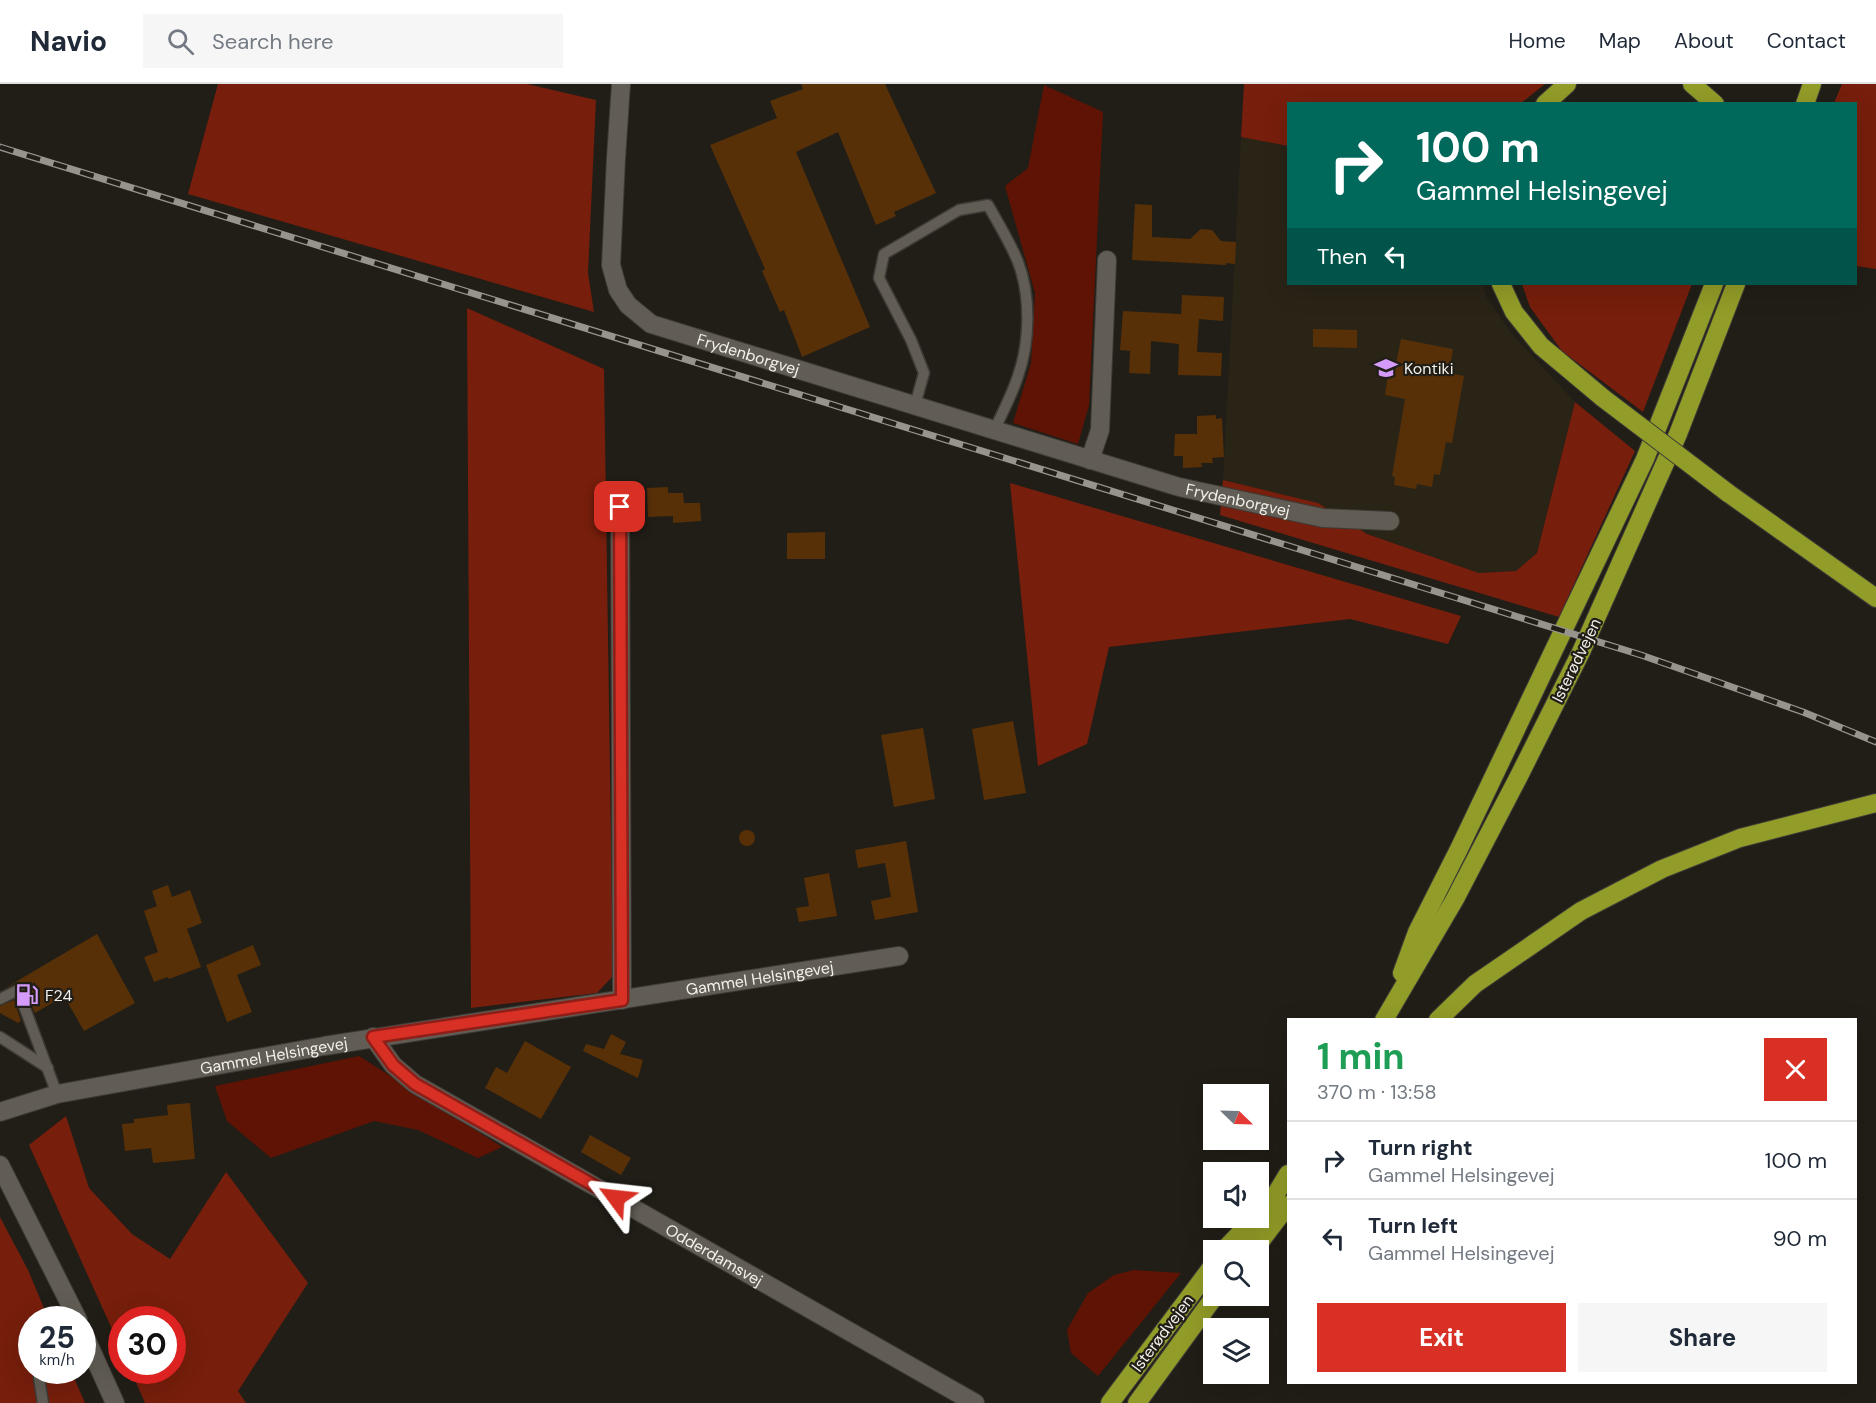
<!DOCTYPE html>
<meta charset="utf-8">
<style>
:root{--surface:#fff;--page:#f6f6f7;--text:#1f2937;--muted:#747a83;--line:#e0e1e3;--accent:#d93025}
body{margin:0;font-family:"DM Sans",sans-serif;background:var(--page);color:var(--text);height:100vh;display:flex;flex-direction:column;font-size:22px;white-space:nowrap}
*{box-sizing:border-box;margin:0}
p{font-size:20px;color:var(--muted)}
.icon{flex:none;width:33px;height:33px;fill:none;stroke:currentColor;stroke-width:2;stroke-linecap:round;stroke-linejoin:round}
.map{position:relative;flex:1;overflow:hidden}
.drawer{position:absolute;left:1287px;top:934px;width:570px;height:366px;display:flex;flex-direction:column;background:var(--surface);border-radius:0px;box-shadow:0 6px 24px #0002}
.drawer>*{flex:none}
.top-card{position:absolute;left:1287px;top:18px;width:570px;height:183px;border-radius:0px;box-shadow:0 6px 24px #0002;background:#00695c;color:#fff;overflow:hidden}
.needle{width:39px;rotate:113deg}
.fabs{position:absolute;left:1203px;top:1000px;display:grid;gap:12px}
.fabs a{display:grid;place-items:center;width:66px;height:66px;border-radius:0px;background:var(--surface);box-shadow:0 6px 24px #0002;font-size:30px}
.speed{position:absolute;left:18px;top:1222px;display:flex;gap:12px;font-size:30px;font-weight:700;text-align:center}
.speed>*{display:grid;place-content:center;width:78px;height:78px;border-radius:50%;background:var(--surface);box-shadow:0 6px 24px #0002;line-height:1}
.speed small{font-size:15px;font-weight:400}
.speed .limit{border:9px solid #d22;background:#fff;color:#111}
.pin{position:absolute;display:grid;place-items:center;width:51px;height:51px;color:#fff;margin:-26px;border-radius:12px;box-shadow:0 3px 9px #0006}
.me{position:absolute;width:66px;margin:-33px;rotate:300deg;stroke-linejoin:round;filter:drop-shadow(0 0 4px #0008)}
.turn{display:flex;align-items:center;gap:21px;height:126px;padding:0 30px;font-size:27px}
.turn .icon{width:78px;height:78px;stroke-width:2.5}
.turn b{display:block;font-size:42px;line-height:51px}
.then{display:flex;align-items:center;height:57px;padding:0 30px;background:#0003;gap:12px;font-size:22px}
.round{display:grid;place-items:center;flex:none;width:63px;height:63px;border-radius:0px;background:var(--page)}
.overview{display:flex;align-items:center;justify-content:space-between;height:102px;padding:0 30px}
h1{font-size:36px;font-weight:700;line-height:45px;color:#1e9e55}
.button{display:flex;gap:12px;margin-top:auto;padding:12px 30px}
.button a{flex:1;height:69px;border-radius:0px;background:var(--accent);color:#fff;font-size:24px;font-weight:700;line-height:69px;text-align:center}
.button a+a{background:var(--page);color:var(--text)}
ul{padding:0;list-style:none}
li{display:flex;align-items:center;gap:18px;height:78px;padding:0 30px;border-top:2px solid var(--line)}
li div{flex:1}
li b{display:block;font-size:22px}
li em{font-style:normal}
header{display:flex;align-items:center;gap:36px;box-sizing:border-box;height:84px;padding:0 30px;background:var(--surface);border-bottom:2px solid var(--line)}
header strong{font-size:28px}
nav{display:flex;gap:33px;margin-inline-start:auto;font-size:21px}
.search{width:420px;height:54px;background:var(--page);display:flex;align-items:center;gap:15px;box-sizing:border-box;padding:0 21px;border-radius:0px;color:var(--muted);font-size:22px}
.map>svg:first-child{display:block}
.built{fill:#2a2417}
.green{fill:#5f1304}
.forest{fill:#771e0c}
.building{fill:#573008}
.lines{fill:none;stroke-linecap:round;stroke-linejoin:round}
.service-casing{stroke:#3e3b36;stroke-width:13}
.minor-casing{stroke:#3e3b36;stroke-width:20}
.tertiary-casing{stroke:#3e3b36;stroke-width:20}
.trunk-casing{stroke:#3e3b36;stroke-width:20}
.service{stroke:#615d55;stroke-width:10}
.minor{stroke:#615d55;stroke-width:18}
.tertiary{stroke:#615d55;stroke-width:18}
.trunk{stroke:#929c28;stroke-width:18}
.rail-casing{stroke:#97948e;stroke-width:7}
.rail{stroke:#211e17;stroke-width:4.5;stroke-dasharray:14;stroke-linecap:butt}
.trunk-bridge-casing{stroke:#3e3b36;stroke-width:20;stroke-linecap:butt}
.trunk-bridge{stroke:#929c28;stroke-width:18}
.route-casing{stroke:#8d1f18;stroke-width:15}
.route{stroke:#d93025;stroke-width:10}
.labels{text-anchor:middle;stroke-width:4.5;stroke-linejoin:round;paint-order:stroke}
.street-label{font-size:16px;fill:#f2f0ea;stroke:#211e17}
.poi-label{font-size:16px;fill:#f2f0ea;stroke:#211e17;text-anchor:start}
</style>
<header>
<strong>Navio</strong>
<div class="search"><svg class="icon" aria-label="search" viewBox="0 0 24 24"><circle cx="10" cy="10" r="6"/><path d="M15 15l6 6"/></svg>Search here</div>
<nav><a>Home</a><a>Map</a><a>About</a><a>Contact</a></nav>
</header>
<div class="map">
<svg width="1876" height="1319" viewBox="0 0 1876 1319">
<rect width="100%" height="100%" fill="#211e17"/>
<polygon class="built" points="1241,53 1288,62 1288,200 1483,200 1486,212 1511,249 1575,318 1537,469 1516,487 1480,489 1367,450 1318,419 1223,396"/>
<g class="green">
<polygon points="1044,1 1103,28 1089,321 1078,360 1013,339 1031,279 1035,209 1005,102 1028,84"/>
<polygon points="359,972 502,1063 478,1074 418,1046 374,1037 271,1074 227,1037 215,1002"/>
<polygon points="1134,1186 1181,1189 1098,1292 1071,1269 1067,1246 1088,1209 1114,1191"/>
</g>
<g class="forest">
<polygon points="218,0 527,0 596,16 588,189 594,228 188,110"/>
<polygon points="1244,0 1545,0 1521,19 1288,20 1288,62 1241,53"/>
<polygon points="1842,0 1876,0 1876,185 1856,182 1856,20 1834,19"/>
<polygon points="1522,200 1692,200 1643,328 1562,267 1530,223"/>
<polygon points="467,224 604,285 613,892 597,909 471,924"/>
<polygon points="1575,318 1635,367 1559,533 1220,431 1223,396 1318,419 1367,450 1479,489 1516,487 1537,469"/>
<polygon points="1010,399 1461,532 1448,560 1350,535 1109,563 1087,660 1038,682"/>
<polygon points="66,1032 89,1104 132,1150 170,1175 226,1088 308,1199 238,1307 246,1319 145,1319 131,1287 172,1287 172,1236 122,1236 121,1265 29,1061"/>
<polygon points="0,1133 28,1186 49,1236 32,1236 32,1287 71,1287 85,1319 0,1319"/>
</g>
<g class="building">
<polygon points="801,0 885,0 936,109 894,128 896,132 876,141 838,48 796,68 870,243 802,273 784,226 780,228 762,187 765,185 710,61 777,34 770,17 803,5"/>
<polygon points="1135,120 1152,121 1152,153 1190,155 1201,145 1212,146 1221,157 1236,158 1235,180 1226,179 1226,181 1132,176"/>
<polygon points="1182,211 1224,213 1223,237 1199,235 1197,268 1222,269 1221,292 1178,291 1179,260 1151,257 1150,290 1129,289 1130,267 1120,266 1123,227 1181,230"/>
<polygon points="1313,245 1357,246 1357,264 1313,263"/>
<polygon points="1401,255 1453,265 1449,289 1464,292 1452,359 1446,358 1440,391 1434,390 1432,403 1417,400 1416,405 1394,401 1395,393 1392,392 1405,315 1385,311 1390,279 1396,280"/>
<polygon points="1216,331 1216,335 1222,334 1224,373 1212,374 1213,379 1201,379 1202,383 1183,384 1183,372 1174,372 1175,350 1197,350 1197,332"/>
<polygon points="668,403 668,409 683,409 684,419 700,419 701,437 673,439 673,432 648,433 647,404"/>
<polygon points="825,448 825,475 787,475 787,449"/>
<polygon points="1013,637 1026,709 984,716 972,645"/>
<polygon points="923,644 935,715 894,723 881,651"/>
<circle cx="747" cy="754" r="8"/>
<polygon points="906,757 918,828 875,836 871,817 891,813 885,779 858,784 855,766"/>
<polygon points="829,789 837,832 799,838 796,824 809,822 804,794"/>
<polygon points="168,801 172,813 190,806 202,839 187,845 201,883 169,895 168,893 154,898 144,873 158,868 144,827 157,822 152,807"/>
<polygon points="97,850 135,919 84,947 64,912 35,929 22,900 15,899 0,907"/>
<polygon points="253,861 261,881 237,891 252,928 227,938 206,881"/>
<polygon points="14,916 21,937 18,939 0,929 0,922"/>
<polygon points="611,950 626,958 620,970 643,976 638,994 583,967 586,960 604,965"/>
<polygon points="525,957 571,983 541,1035 485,1004 496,983 507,989"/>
<polygon points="190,1019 195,1075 153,1079 151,1064 125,1067 122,1040 134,1039 134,1035 168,1031 167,1021"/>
<polygon points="590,1051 631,1074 621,1091 581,1068"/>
</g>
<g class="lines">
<g class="service-casing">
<g id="service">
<path d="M915,321L924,289L911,256L879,194L884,170L959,126L988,121C998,139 1010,158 1018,178C1031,212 1030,258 1018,292C1012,311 1002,329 994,347"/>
<polyline points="0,915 18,906 57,1010"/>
<polyline points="0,953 48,984"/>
<polyline points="41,1287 39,1294 43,1319"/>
</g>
</g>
<g class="minor-casing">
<g id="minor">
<path id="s1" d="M621,0L616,74L611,181L618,206L628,221L651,240L1179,403L1323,434L1390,437"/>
<polyline points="1090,376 1100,346 1107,176"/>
<polyline points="620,423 622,916"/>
<path id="s2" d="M373,953L393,981L415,1000L975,1319"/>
<path id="s3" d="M0,1028L57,1010L324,962L899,872"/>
</g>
</g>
<g class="tertiary-casing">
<g id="tertiary">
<polyline points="0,1081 78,1236"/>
<polyline points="82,1246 115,1319"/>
</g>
</g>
<g class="trunk-casing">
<g id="trunk">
<polyline points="1692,0 1715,20"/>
<polyline points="1545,20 1567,0"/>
<polyline points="1805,20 1812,0"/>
<polyline points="1501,200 1514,228 1541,262 1603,314"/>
<polyline points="1728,409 1876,514"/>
<polyline points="1402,889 1417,848 1459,765 1645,375 1714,200"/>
<polyline points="1384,936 1455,815 1519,692 1581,568 1678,350 1736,200"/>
<polyline points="1438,936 1475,900 1581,827 1662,785 1740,754 1876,719"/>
<polyline points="1223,1167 1249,1140"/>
<polyline points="1241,1167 1288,1090"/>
<polyline points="1253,1167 1288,1121"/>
<polyline points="1110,1319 1214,1180"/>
<polyline points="1137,1319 1215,1212"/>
</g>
</g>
<use href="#service" class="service"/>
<use href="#minor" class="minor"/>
<use href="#tertiary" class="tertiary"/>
<use href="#trunk" class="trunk"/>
<g class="rail-casing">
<polyline id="rail" points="0,63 1641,571 1803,628 1876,658"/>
</g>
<use href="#rail" class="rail"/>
<g class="trunk-bridge-casing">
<polyline id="trunk-bridge" points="1603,314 1728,409"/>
</g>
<use href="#trunk-bridge" class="trunk-bridge"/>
</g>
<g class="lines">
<g class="route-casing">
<polyline id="route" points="616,1114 415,1000 393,981 373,953 622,916 620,423"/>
</g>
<use href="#route" class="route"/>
</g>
<defs>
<g id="school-bare" transform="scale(1.8)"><path d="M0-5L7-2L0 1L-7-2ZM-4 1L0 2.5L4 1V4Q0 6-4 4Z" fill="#d59bfa" stroke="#211e17" stroke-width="2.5" paint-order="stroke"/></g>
<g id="fuel-bare" transform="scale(1.8)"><path d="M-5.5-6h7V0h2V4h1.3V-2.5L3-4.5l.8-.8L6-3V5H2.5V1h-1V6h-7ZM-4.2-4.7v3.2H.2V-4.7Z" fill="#d59bfa" stroke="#211e17" stroke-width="2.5" paint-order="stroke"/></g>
</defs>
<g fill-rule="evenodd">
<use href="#school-bare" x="1386" y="284"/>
<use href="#fuel-bare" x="27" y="911"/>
</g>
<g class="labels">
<g class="street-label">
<text dy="6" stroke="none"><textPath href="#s1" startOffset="357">Frydenborgvej</textPath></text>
<text dy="6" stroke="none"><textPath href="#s1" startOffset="868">Frydenborgvej</textPath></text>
<text transform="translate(1576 576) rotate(-64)" y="6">Isterødvejen</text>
<text dy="6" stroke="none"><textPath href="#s3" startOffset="772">Gammel Helsingevej</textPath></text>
<text dy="6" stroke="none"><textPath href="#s3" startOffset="280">Gammel Helsingevej</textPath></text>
<text dy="6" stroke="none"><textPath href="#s2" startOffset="408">Odderdamsvej</textPath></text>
<text transform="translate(1162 1249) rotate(-53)" y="6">Isterødvejen</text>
</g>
<g class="poi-label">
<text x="1404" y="290">Kontiki</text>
<text x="45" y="917">F24</text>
</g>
</g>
</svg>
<div class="fabs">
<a><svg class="needle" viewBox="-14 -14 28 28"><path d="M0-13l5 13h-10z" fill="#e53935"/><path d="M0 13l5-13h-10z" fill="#747a83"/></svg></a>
<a><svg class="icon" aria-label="sound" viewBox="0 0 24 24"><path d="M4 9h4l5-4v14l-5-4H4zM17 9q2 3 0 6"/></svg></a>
<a><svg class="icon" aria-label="search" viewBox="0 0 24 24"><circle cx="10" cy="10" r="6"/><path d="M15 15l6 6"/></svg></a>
<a><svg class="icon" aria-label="layers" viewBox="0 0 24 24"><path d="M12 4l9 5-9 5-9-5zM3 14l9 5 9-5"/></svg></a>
</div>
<div class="speed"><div>25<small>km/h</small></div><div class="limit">30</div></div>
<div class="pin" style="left:620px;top:423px;background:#d93025"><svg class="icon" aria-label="arrive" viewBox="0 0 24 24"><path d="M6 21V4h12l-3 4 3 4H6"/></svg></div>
<svg class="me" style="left:616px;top:1114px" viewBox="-20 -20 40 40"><path d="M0-17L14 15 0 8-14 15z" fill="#d93025" stroke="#fff" stroke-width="4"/></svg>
<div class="top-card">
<div class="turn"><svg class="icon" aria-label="right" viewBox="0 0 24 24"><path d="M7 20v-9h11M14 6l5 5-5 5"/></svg><div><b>100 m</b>Gammel Helsingevej</div></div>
<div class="then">Then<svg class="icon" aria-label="left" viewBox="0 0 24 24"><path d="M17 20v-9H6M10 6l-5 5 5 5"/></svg></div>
</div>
<section class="drawer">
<div class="overview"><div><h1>1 min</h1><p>370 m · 13:58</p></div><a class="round" style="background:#d93025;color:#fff"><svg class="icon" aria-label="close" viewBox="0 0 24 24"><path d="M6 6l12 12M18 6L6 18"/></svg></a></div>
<ul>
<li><svg class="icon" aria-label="right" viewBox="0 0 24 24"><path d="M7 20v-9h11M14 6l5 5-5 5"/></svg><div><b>Turn right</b><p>Gammel Helsingevej</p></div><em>100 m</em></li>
<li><svg class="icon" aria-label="left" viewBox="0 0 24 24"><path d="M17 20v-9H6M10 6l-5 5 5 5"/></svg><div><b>Turn left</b><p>Gammel Helsingevej</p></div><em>90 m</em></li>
</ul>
<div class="button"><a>Exit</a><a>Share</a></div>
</section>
</div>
